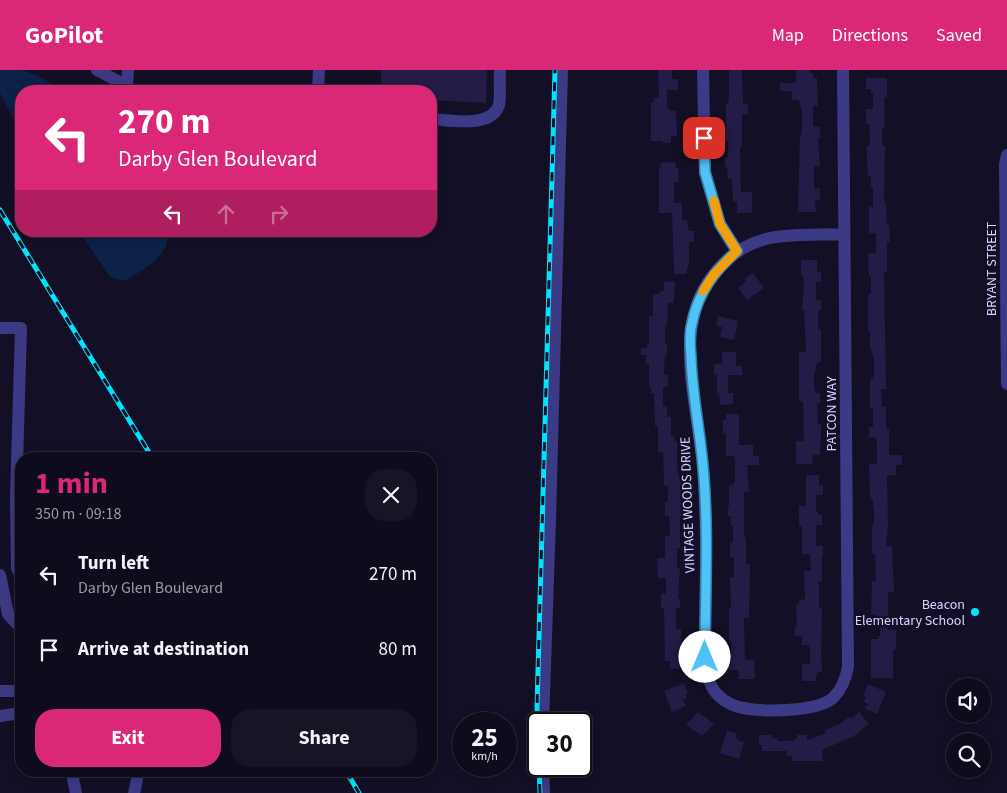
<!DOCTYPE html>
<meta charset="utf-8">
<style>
:root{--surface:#0e0b1c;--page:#171425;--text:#f1f3f6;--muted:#9b9ba3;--line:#2e2b3b;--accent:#db2777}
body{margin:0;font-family:"Source Sans 3",sans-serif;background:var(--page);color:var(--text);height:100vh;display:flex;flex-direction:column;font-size:19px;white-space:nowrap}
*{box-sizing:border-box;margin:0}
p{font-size:16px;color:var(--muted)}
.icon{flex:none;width:28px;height:28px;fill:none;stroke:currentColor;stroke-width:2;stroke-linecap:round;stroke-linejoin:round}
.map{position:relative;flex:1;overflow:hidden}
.sheet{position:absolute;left:15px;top:382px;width:422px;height:325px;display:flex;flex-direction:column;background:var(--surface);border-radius:20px;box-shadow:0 2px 12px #0003,0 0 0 1px var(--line)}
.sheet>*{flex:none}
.top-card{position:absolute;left:15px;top:15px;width:422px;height:152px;border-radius:20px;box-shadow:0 2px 12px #0003,0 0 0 1px var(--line);background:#db2777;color:#fff;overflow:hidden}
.tools{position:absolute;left:946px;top:608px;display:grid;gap:10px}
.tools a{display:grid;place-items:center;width:45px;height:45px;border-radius:50%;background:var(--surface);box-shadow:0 2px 12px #0003,0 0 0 1px var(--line);font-size:25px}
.speed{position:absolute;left:452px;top:642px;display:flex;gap:10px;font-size:25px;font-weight:700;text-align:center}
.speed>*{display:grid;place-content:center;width:65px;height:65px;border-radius:50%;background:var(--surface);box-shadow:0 2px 12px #0003,0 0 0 1px var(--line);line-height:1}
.speed small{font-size:12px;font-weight:400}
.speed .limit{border:2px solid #111;border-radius:8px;background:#fff;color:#111}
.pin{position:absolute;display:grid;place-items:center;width:42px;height:42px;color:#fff;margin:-21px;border-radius:10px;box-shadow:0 2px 8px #0006}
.me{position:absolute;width:55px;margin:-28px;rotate:0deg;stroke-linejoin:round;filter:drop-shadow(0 0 4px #0008)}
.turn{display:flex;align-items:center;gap:18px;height:105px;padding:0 20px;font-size:22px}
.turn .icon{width:65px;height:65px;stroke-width:2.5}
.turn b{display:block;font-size:35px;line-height:42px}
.lanes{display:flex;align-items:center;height:48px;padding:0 20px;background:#0003;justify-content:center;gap:25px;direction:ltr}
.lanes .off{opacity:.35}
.round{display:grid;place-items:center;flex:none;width:52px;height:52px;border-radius:20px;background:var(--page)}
.headline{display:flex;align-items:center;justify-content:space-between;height:85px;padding:0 20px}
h1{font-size:30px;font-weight:700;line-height:38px;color:var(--accent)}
.button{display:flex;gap:10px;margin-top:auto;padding:10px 20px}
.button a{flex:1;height:58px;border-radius:20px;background:var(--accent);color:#fff;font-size:20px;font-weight:700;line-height:58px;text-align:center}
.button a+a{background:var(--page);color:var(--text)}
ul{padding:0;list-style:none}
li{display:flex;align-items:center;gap:15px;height:75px;padding:0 20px}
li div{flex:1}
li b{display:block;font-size:19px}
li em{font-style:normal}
header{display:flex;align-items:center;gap:30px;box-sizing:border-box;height:70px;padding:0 25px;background:var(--accent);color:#fff}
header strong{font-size:24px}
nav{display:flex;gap:28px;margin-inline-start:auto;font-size:18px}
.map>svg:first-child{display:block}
.water{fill:#0c2248}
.building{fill:#241b47}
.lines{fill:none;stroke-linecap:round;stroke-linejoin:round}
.minor{stroke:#3d3a85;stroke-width:12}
.rail-casing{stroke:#00e5ff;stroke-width:5}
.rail{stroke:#130f26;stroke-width:3;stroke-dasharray:9;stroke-linecap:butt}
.route-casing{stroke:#337fa1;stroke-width:12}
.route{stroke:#4fc3f7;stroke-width:9}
.slow{stroke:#f59e0b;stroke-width:9}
.poi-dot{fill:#00e5ff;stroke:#130f26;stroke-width:2}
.labels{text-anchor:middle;stroke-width:5;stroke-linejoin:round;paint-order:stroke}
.street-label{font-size:14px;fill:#d9d4ff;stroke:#130f26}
.poi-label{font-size:14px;fill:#d9d4ff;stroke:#130f26;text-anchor:end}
</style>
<header>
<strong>GoPilot</strong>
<nav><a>Map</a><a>Directions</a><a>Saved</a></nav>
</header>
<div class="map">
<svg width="1007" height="723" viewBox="0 0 1007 723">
<rect width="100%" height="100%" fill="#130f26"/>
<g class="water">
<polygon points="0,0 23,0 38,6 64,21 21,21 21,64 0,23"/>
<path d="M79,161H167C172,186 143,199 125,211L110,207Z"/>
</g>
<g class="building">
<polygon points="381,0 487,0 486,33 431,30 431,21 381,21"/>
<polygon points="658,0 672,0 672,9 678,9 678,20 667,20 667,38 669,38 669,41 676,41 677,66 671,66 671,73 663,73 663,71 651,71 651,32 654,32 654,28 659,28"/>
<polygon points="729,0 742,0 743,34 748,34 748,44 742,44 742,76 740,77 741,122 752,122 752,143 737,143 737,132 733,132 732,109 728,109 727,97 725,97 725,87 728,87 728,71 724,71 724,58 726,57 726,34 728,34 729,26"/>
<polygon points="796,0 810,0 810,3 813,3 813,8 817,8 818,36 813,36 813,57 820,56 820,68 818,68 820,96 814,96 814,119 820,118 820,130 815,130 816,142 798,142 800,65 802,65 802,44 799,30 792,30 792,21 780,21 780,13 796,13"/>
<polygon points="866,8 887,8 887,27 884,28 885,53 884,59 882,59 882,76 885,76 884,129 886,136 887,155 889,155 890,172 887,172 887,202 884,202 886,314 886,319 881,319 882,337 886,337 886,359 889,359 889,385 902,385 902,395 896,395 896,405 887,405 888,455 886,476 892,476 894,522 888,522 888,560 896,560 896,580 893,580 893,608 871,608 871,569 878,569 878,566 880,566 880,550 874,550 874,544 871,544 872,511 876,511 875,484 872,484 872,455 874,455 874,436 873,436 873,429 870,429 869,394 877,394 877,376 876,367 869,368 869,357 873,357 873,338 870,338 870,309 874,309 874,290 871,279 870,279 870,261 868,261 868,224 871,224 871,206 869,206 868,183 876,183 876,163 869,163 869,137 873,137 873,117 871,117 871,106 868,106 867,91 867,76 869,76 870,71 869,54 866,54 866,39 873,39 873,23 871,23 871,19 866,19"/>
<polygon points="675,92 676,98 678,98 679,112 674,112 674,133 682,133 682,150 687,150 689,161 694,161 694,172 689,172 689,192 688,197 687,197 687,204 674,204 672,143 659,143 659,98 661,98 660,93"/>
<polygon points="801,190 817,190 817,202 821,202 821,212 816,212 816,230 821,230 821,240 818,240 818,259 821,259 821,292 817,292 815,303 814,303 814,320 815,320 815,323 820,323 820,333 817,333 818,354 821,354 821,365 820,385 813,385 812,394 796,394 796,371 804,371 803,331 799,331 799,282 806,282 804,240 802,240 804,212 803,206 801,206"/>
<polygon points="753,203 764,218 747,230 738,218 746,211 745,208"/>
<polygon points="675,211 674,233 668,233 667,257 665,256 665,273 667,274 667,285 665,284 664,305 668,305 668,317 663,317 663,336 667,336 667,347 671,347 671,366 674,366 674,371 677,371 677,396 678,405 681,405 681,437 683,437 683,446 680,446 680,478 677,478 677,498 680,498 678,529 680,529 680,538 676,538 676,559 681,559 682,590 680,590 681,598 670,599 670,591 665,591 664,538 661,538 661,524 666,524 666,508 658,508 657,488 665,488 665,466 670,466 669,446 665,446 665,432 668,432 668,416 664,416 663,382 658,382 658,356 655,356 654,323 651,323 651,317 649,317 649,294 646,294 646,285 641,285 641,278 647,278 647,275 649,275 649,246 653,246 653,224 660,224 660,221 664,221 664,212"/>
<polygon points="718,246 738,251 734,270 720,267 722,257 716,256"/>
<polygon points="722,282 736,282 736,296 742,296 742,305 728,305 728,323 733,323 733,334 720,335 719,323 717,324 717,305 714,305 714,294 722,294"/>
<polygon points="726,344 739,344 739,375 753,375 753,386 759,386 759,395 747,395 749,422 744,422 744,467 746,467 746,494 750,494 749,548 744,548 745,590 754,590 755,609 739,609 738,600 719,600 731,595 731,572 729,572 729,540 731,537 730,507 734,507 734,487 730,487 730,473 733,473 733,456 731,456 731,446 728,446 728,436 729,436 729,415 733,415 733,412 735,412 735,388 734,388 734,386 726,386 726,363 723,363 723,350 726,350"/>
<polygon points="806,405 819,405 819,415 823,415 823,425 816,425 816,442 818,442 818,445 822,445 822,455 816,455 816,476 823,476 823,486 822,486 822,512 819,511 819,538 822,538 821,592 822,592 822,602 818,602 818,605 816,605 816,611 802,611 802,594 810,594 810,575 802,575 802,566 795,566 795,557 797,557 796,535 799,534 799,530 805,529 804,501 811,501 810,484 802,484 802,455 799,456 799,436 806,436"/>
<polygon points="684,613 688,623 685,624 687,628 683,630 686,636 672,642 664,621"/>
<polygon points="868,614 886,622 877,644 864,638 869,634 864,632 866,627 863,626"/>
<polygon points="698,642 714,654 702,666 686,655"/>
<polygon points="859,642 869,654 854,666 822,680 823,691 792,691 792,686 787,686 787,681 762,681 762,675 759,675 759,665 772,665 772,668 778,668 778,671 794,671 794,669 797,669 797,665 807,665 807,670 826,663 825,660 840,654 849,647 851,649"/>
<polygon points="727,661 737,663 735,668 738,669 737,670 744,672 739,689 720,683"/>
</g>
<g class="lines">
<g class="minor">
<polyline points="97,0 127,16"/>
<polyline points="128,0 127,16 129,21"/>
<polyline points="703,0 705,103 720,154 737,181"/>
<path d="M843,0L848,597C846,608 842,619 833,628C817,642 764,642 743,638C735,637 725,632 719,626C708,617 707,600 705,587C705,524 708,460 703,397C698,332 668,251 720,197C735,181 754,170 776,167C798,164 821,165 844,164"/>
<polyline points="318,21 319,0"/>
<path d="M431,49C450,50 491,59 499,35C501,27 499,10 500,0"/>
<polyline points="1007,85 1005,95 1007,314"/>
<polyline points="0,258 21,258 16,428 17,498 21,507"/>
<polyline points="0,505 8,544 16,553 21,552"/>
<polyline points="0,621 21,621"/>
<polyline points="0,646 21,643"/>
<polyline points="543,654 550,450 562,0"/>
<polyline points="543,696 544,723"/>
<polyline points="74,701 73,709 76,723"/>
<polyline points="134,723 137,710 136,701"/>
</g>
<g class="rail-casing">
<g id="rail">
<polyline points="0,140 153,389"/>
<polyline points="346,701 359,723"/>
<polyline points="540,723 537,637 555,0"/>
</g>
</g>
<use href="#rail" class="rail"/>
</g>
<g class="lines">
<g class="route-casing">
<path id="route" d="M704,68L705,102L720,154L737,181C714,201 698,223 692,253C689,264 690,276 691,287C692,324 700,360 703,397C709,460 705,524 705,587"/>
</g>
<use href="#route" class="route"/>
<polyline class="slow" points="703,221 714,204 737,181 720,154 714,131"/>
</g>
<circle class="poi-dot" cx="975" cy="542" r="5"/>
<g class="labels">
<g class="street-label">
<text transform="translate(991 199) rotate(-90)" y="5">BRYANT STREET</text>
<text transform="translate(831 344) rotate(-90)" y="5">PATCON WAY</text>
<text transform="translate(687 435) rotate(-92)" y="5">VINTAGE WOODS DRIVE</text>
</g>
<g class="poi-label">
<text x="965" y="539">Beacon<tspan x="965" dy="16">Elementary School</tspan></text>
</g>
</g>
</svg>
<div class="tools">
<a><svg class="icon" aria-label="sound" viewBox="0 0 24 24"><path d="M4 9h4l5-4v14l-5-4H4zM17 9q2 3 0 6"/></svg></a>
<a><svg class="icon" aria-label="search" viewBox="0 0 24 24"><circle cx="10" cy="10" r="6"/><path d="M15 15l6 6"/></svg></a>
</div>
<div class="speed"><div>25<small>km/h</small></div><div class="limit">30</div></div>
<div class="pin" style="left:704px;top:68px;background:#d93025"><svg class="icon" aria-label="arrive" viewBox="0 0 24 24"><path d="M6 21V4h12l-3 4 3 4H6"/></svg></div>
<svg class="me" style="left:705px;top:587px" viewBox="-20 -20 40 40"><circle r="19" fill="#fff"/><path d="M0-13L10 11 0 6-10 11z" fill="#4fc3f7"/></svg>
<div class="top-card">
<div class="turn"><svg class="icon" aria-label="left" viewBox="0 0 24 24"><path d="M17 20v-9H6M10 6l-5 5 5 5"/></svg><div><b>270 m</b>Darby Glen Boulevard</div></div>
<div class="lanes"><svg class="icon" aria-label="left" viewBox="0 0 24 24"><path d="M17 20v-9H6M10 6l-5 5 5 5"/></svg><svg class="icon off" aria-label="ahead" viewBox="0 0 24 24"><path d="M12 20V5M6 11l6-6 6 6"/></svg><svg class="icon off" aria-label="right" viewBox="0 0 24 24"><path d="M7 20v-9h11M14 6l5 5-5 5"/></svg></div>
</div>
<section class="sheet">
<div class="headline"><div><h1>1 min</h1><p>350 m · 09:18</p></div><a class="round"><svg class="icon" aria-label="close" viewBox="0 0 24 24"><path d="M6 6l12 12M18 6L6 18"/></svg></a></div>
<ul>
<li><svg class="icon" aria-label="left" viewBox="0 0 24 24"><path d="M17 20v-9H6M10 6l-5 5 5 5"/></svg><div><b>Turn left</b><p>Darby Glen Boulevard</p></div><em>270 m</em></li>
<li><svg class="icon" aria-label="arrive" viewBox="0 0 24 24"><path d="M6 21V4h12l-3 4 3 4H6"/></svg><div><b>Arrive at destination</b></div><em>80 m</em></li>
</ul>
<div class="button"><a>Exit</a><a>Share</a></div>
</section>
</div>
